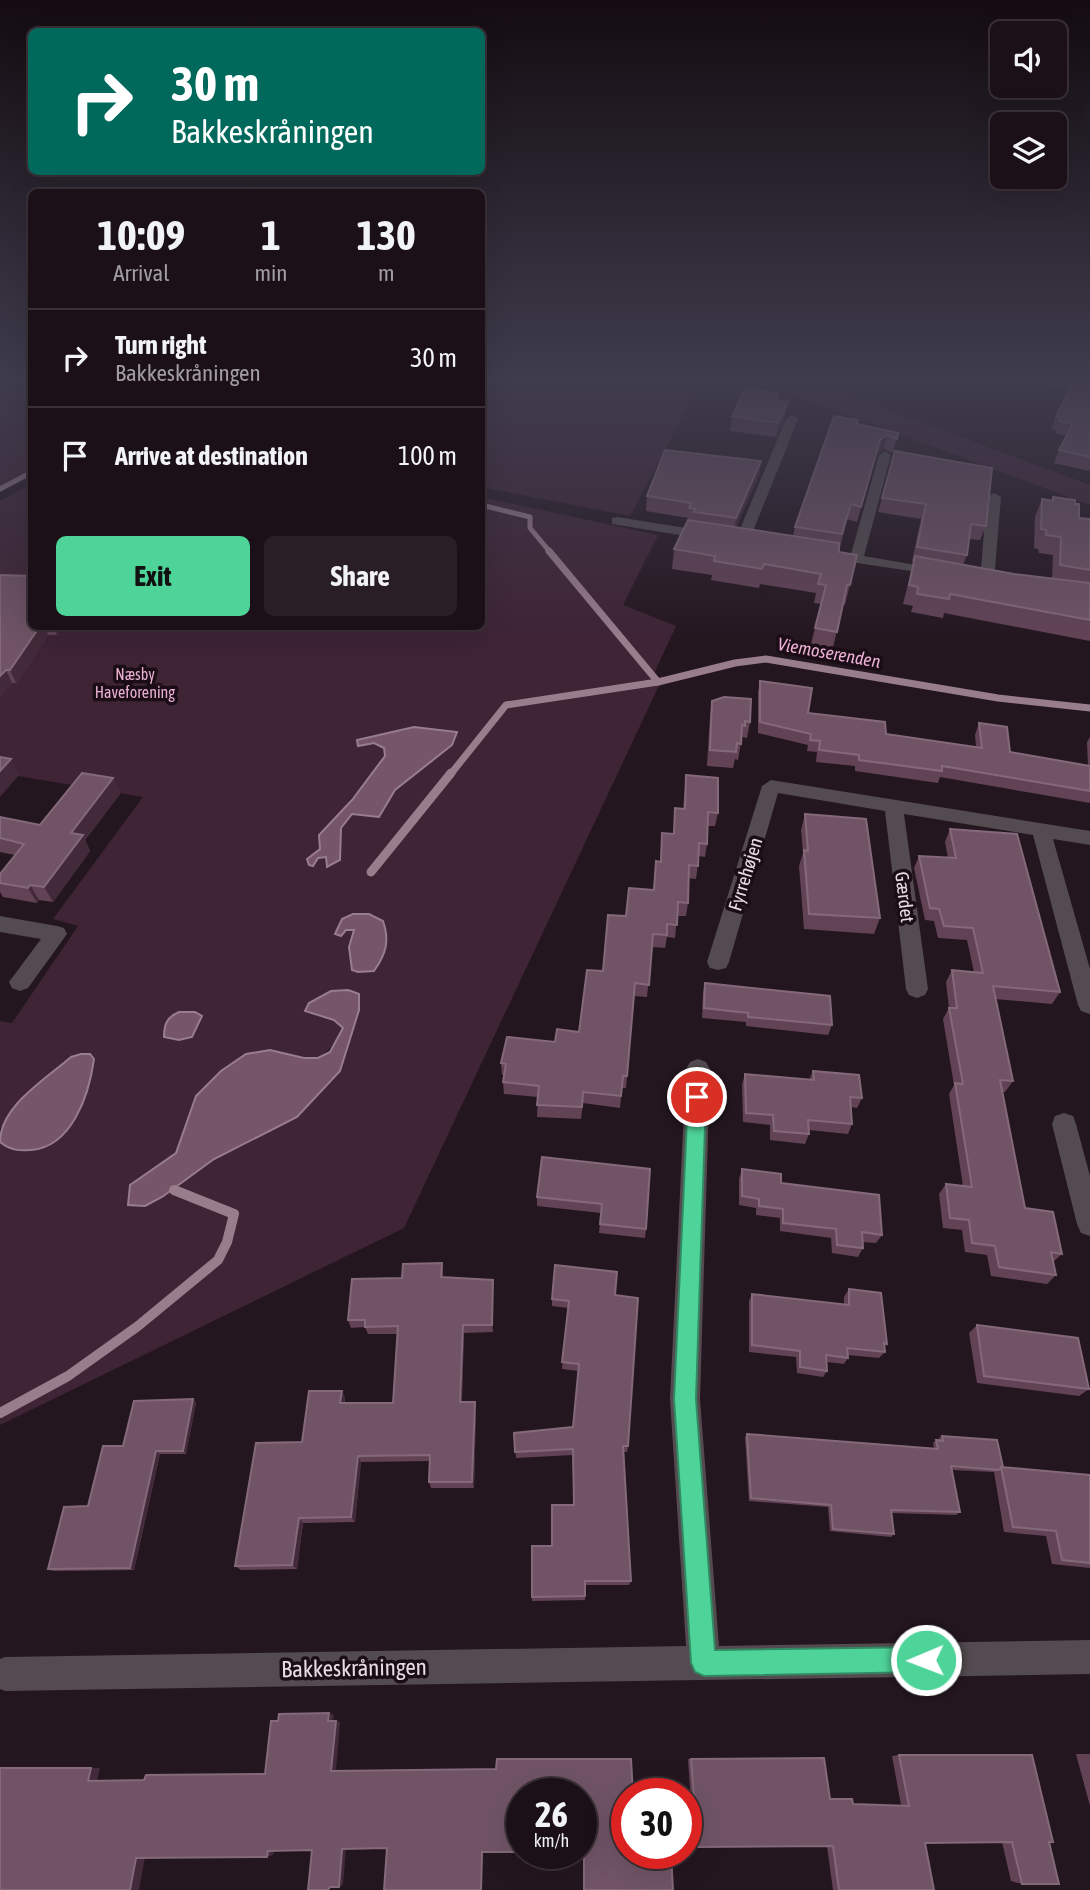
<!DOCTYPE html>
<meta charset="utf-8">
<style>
:root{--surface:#1b1017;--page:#281e24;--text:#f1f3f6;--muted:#a09da1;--line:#393036;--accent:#4ed399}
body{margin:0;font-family:"Asap Condensed",sans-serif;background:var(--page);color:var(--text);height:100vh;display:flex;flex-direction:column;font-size:26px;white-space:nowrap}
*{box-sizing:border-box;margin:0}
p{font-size:23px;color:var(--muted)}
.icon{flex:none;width:38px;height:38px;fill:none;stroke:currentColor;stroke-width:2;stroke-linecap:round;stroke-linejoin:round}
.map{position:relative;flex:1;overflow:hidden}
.sheet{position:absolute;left:28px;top:189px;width:457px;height:441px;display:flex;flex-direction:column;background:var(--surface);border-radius:10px;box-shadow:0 7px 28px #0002,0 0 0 2px var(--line)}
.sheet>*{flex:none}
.hud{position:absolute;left:28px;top:28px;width:457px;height:147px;border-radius:10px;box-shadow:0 7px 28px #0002,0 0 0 2px var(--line);background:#00695c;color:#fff;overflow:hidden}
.fabs{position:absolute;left:990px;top:21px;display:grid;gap:14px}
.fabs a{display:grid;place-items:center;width:77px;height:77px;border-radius:10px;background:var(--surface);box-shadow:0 7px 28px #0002,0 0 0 2px var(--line);font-size:35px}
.speed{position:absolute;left:506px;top:1778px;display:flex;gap:14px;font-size:35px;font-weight:700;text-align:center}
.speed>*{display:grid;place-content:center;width:91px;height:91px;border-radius:50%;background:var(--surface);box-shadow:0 7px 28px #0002,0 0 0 2px var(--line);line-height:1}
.speed small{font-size:18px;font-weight:400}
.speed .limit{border:10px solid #d22;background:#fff;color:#111}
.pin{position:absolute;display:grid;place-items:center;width:60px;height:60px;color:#fff;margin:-30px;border:4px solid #fff;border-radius:50%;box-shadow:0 2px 7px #0007}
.me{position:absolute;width:77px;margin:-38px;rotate:269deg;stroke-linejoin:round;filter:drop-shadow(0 0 5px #0008)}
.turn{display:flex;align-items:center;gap:24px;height:147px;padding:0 28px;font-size:32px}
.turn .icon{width:91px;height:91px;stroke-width:2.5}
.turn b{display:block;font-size:49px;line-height:60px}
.eta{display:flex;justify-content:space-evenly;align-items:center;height:119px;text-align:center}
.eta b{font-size:42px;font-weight:700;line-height:49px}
.cta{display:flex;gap:14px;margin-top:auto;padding:14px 28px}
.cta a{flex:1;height:80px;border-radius:10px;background:var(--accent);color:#111;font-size:28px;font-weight:700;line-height:80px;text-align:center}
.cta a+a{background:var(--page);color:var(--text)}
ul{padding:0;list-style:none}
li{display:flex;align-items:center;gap:21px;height:98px;padding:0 28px;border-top:2px solid var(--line)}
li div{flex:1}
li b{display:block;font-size:26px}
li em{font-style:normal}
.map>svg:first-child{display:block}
.green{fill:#3e2435;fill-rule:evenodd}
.water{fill:#765469;stroke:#987d8d;stroke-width:2}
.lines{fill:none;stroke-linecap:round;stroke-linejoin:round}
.stream-far3{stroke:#987d8d;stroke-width:5}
.stream-far2{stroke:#987d8d;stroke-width:7}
.stream-far1{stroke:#987d8d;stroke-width:9}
.stream{stroke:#987d8d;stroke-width:10}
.minor{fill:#534b4f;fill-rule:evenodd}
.wall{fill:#624356}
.shaded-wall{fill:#432a3a}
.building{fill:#705466;stroke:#836979;stroke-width:2}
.route{fill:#4ed399;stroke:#338963;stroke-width:2}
.labels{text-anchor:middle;stroke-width:7;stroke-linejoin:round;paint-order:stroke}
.far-park-label{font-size:16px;fill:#eaaed3;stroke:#1a0d15}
.far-water-label{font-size:18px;font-style:italic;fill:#ebafd5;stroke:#1a0d15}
.street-label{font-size:19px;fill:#e6dce2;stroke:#1a0d15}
.near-street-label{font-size:23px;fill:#e6dce2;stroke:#1a0d15}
</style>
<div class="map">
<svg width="1090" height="1890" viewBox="0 0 1090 1890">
<rect width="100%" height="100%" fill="#24161f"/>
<g class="green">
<polygon points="0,378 31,378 32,475 0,492"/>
<polygon points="481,378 518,378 504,385 522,378 703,378 630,516 481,487"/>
<polygon points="739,378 802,378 1090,485 1090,505 753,380"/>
<polygon points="31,484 31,579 0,577 0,501"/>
<path d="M481,497L658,535L623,605L676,626L652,678L663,677L404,1228L0,1425V1142L6,1146L72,1125L93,1069L0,1130V1021L12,1023L78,926L53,919L143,797L0,773V671L32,626H481ZM456,732L452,745L395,790L379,817L352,813L341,827L327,866L326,857L307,859L320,849L346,805L385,756L384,748L374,743L358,745ZM309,1003L359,1010L297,1117L214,1159L162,1197L145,1206L130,1185L176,1153L270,1050C311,1060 320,1069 343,1029L334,1020L306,1011Z"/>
</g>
<g class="water">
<polygon points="414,727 457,732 452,745 395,790 379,817 352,814 341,828 340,860 327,867 326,857 318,858 313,866 309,865 307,859 320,849 319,835 352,800 385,756 384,748 374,743 358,746 357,740"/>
<path d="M353,914H369L383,921C390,941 386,954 374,971L358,972L352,970L349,947L354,930H346L341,936L335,934L342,919Z"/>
<polygon points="348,990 359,994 359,1010 340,1071 297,1117 214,1159 162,1197 145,1206 128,1205 130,1185 176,1153 196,1096 221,1071 246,1054 270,1050 304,1058 318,1058 330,1052 343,1028 334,1020 305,1011 309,1003 331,991"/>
<path d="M179,1012H195L202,1016L192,1037L179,1040L164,1037C164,1024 167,1017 179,1012Z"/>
<path d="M81,1054H90L94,1059C89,1095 72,1147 31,1150C18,1151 10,1150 0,1142C0,1106 46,1079 71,1057Z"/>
</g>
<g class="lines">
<g class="stream-far3">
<polyline points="0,489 32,472"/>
<polyline points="481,505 530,517 530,528 550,552"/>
</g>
<g class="stream-far2">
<polyline points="549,551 658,682 735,663 766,659 998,698 1090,708"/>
<polyline points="450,775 506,705 658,682"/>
</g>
<polyline class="stream-far1" points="371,872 451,773"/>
<polyline class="stream" points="0,1413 68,1376 138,1326 218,1260 227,1242 234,1214 174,1190"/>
<g class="minor">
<polygon points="792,415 798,419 749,541 742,545 737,544 735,541 786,419"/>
<polygon points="885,451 891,455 864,556 939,569 944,570 946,573 944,576 824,558 822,555 829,551 851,554 879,455"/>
<polygon points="994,493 1001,497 994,581 987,585 980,581 987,497"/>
<polygon points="617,517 711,532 718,536 711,540 612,524 612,518"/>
<polygon points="771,780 1090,831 1090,845 1053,839 1090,969 1090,1014 1081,1011 1078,1005 1033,835 904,814 928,989 925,995 917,998 909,995 906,989 885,811 778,793 729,962 726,968 718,970 710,968 707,962 762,786"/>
<polygon points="0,916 57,926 64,928 67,934 28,988 20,991 12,988 9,982 41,939 0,932"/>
<polygon points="698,1059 706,1062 710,1069 700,1399 719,1646 1090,1640 1090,1674 5,1691 0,1689 0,1659 5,1657 686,1646 670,1399 686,1069 690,1062"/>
<polygon points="1064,1113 1073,1116 1076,1124 1090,1176 1090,1236 1081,1233 1077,1224 1052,1124 1055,1116"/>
</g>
</g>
<g class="wall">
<polygon points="1028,378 1090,378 1090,469 1089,471 1054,463 1059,450 1066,436 1055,433 1056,430 1051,429 1056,417 1070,390 1028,379"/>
<polygon points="778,393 777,400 785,416 776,437 730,431 732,416"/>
<polygon points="857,424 898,433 893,453 884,449 876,454 857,522 847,519 839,552 857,555 845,605 843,604 832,652 810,648 821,604 814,603 816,593 760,584 759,588 711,580 712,575 672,569 674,549 687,522 688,518 646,511 647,496 761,461 759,475 736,527 793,536 795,527"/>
<polygon points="895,451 986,526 980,540 969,539 967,555 963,565 1014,574 1052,579 1053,555 1039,553 1038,549 1034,548 1035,517 1042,499 1051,500 1053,497 1075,504 1079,518 1090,519 1090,641 944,613 943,618 911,612 913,606 903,604 914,561 912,561 921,519 878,512"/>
<polygon points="0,575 32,626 64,626 57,635 48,635 16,683 12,683 0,696"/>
<polygon points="760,681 808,713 886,734 976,747 975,735 979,723 1010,752 1088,766 1087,742 1090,737 1090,803 940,777 938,783 855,771 855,766 816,762 817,752 807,751 808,745 758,733 758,692"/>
<polygon points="712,701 750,722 747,738 742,737 738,760 735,759 733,768 707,766 710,717"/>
<polygon points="686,775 718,813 715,826 707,826 707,844 705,857 699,856 696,879 688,878 688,903 686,916 677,916 675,938 667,937 665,948 652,947 647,997 634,996 626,1088 622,1088 620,1108 583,1103 581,1119 537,1117 538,1097 504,1094 503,1082 504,1075 502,1075 501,1063 579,1032 603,971 626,916 653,890 656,861 660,862 662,833 673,834 675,808 683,809"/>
<polygon points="113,778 120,794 85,840 90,851 53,902 39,900 37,903 3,897 0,892 0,874 15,855 0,852 0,817 40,825"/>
<polygon points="805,814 880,918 874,934 804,929 799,866 803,853 801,830"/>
<polygon points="950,829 1060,992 1052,1004 995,999 1013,1081 1005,1092 1002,1092 1025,1208 1062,1254 1053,1262 1056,1275 1047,1284 991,1276 987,1255 965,1252 962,1230 943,1228 939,1194 946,1184 963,1186 949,1094 954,1085 943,1019 949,1008 946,982 952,970 974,972 967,940 938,938 934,921 925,920 914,868 919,856 948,858 945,842"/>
<polygon points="705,983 832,1025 828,1035 746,1026 746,1022 702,1018 703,992"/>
<polygon points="813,1071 862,1098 857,1108 851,1107 852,1124 848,1134 809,1130 809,1134 805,1144 770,1140 770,1125 743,1122 742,1084 745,1074 809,1080"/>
<polygon points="542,1157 646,1229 645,1238 599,1233 601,1213 537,1206 537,1197"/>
<polygon points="742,1169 781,1183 882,1235 876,1243 862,1242 863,1248 858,1257 832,1253 831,1238 780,1231 780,1218 756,1215 756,1208 739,1205 739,1179"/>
<polygon points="442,1263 443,1271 443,1278 493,1288 493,1332 464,1333 462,1402 475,1402 476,1409 474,1488 431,1488 429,1482 430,1461 361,1462 355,1522 303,1523 297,1569 241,1570 235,1566 302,1442 345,1397 345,1403 393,1403 397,1334 368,1334 365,1327 351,1328 348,1320 402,1278"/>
<polygon points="849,1289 887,1344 884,1347 885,1352 879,1358 848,1355 848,1358 844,1364 827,1362 827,1371 823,1377 797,1373 796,1357 749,1352 749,1301 752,1294 844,1305 844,1297"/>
<polygon points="615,1295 628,1446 627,1452 624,1452 631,1581 629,1585 585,1585 585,1600 532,1601 532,1546 552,1546 574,1505 572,1455 516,1458 514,1433 573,1427 579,1371 562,1369 568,1308 552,1306 552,1299"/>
<polygon points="977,1325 1089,1389 1079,1396 977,1383 969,1333"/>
<polygon points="193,1399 196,1403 186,1454 160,1454 134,1570 53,1571 48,1569 88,1506 123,1446"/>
<polygon points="747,1434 934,1448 933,1443 936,1440 938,1440 938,1439 942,1436 1003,1467 1090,1475 1090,1568 1052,1564 1046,1536 1004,1532 994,1472 952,1470 960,1512 956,1515 892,1513 894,1534 891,1537 830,1531 828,1507 749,1501 745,1437"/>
<polygon points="1076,1754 1090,1754 1090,1806"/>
<polygon points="899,1755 1049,1842 1022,1884 1011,1881 1002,1842 925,1843 934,1890 833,1890 827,1846 698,1847 694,1845 688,1759 691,1759 830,1798 853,1804 901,1805 892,1756"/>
</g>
<g class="shaded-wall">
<polygon points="788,402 785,416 776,437 778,423"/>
<polygon points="887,435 884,449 876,454 857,522 880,440"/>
<polygon points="761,461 759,475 734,533 736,518"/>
<polygon points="40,626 45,626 48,635 16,683 10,670"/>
<polygon points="54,626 64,626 57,635"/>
<polygon points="6,670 12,683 0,696 0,676"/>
<polygon points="11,759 19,775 0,797 0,771"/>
<polygon points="113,778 120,794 85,840 90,851 53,902 44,887 71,833"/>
<polygon points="30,885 39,900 37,903 28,888"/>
<polygon points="493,1280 493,1332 492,1325"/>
<polygon points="463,1325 464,1333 461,1409 460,1402"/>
<polygon points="342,1391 345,1397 344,1410 340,1403"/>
<polygon points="193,1399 196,1403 186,1454 183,1451"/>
<polygon points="475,1402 476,1409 474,1488 472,1482"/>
<polygon points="156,1451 160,1454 134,1570 130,1568"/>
<polygon points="358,1456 361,1462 355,1522 351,1517"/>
<polygon points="299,1518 303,1523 297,1569 292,1565"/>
<polygon points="329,1713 334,1715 333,1722 328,1721"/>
<polygon points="336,1721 340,1722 336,1771 331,1771"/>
<polygon points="91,1768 100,1768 97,1781 88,1781"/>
<polygon points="346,1848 343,1885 339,1887 342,1849"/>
<polygon points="274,1850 273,1855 267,1857 268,1851"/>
<polygon points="483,1850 482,1890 481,1890 482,1852"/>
<polygon points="145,1857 139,1890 130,1890 136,1858"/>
</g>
<g class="building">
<polygon points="1075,378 1090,378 1090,457 1059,450 1073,424 1059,421 1061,418 1056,417"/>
<polygon points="745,388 778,393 775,400 788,402 778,423 732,416"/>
<polygon points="834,416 858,420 857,424 898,433 897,439 887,435 880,440 861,507 851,504 842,534 795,527"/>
<polygon points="665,450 761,461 736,518 694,512 695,509 689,508 691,503 647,496"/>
<polygon points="895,451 992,468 986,526 971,524 967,555 917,547 926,504 882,498"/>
<polygon points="1053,497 1075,500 1075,504 1079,504 1079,518 1090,519 1090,570 1060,565 1061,537 1046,535 1046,530 1041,529 1042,499 1053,501"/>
<polygon points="688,520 839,543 839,552 857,555 850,585 847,585 837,632 815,628 826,585 818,584 821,574 764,564 762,569 714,561 715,556 674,549"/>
<polygon points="915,556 1014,574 1090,583 1090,620 950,594 949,599 917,594 918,587 909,585"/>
<polygon points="0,575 32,576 32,626 40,626 10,670 6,670 0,676"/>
<polygon points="760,681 812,688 808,713 885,722 886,734 982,748 979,723 1007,727 1010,752 1090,766 1090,791 942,766 942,771 859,760 859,755 819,750 820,741 810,740 811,734 760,722"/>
<polygon points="724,697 751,699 750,722 745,721 745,726 742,725 741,744 737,743 736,752 710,750 712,701"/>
<polygon points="0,757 11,759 0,771"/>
<polygon points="82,773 113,778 71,833 83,835 44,887 30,885 28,888 0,883 0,874 24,844 0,838 0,817 40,825"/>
<polygon points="686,775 718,778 718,813 708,812 707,844 699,843 698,866 689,865 688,903 678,902 677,925 667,924 667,935 653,934 649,985 635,983 627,1076 623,1076 621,1096 583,1092 582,1107 537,1105 539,1086 503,1082 506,1064 501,1063 507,1037 555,1042 557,1029 579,1032 587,970 603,971 608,915 626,916 629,888 654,890 656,861 661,862 662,833 674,834 675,808 685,809"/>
<polygon points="805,814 866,819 880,918 809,914 804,850 808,851"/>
<polygon points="950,829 1017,834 1060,992 993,986 1013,1081 1000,1080 1025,1208 1053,1212 1062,1254 1051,1252 1056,1275 999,1267 995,1246 972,1243 969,1220 950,1218 946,1184 972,1187 955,1083 963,1084 949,1008 957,1008 952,970 983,973 973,928 944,926 939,909 930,908 919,856 956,858"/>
<polygon points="705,983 830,996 832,1025 748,1017 748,1013 704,1008"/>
<polygon points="813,1071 859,1075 862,1098 850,1097 852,1124 808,1120 809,1134 774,1131 773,1115 746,1113 745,1074 814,1080"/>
<polygon points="542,1157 650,1169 646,1229 600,1224 602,1204 537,1197"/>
<polygon points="742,1169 781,1174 781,1183 879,1195 882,1235 862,1232 863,1248 837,1245 836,1229 783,1223 783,1209 759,1206 759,1199 742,1196"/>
<polygon points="442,1263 441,1277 493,1280 492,1325 463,1325 460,1402 475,1402 472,1482 429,1482 430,1455 358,1456 351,1517 299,1518 292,1565 235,1566 256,1443 302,1442 309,1391 342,1391 340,1403 393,1403 398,1326 365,1327 365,1320 348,1320 352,1279 402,1278 403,1264"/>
<polygon points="555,1265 617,1272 615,1295 638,1298 628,1446 623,1446 631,1581 585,1581 585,1596 532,1597 532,1546 552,1546 552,1505 574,1505 573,1449 515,1452 514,1433 573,1427 579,1364 562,1362 569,1301 552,1299"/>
<polygon points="849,1289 881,1293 887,1344 884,1343 885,1352 847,1348 848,1358 826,1355 827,1371 800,1367 800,1351 752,1345 752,1294 849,1305"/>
<polygon points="977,1325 1078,1338 1089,1389 984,1376"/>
<polygon points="193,1399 183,1451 156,1451 130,1568 48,1569 64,1507 88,1506 103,1446 123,1446 134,1401"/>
<polygon points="747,1434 938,1449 936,1440 943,1441 942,1436 997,1440 1003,1467 998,1470 951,1466 960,1512 891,1510 894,1534 833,1529 831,1505 751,1498"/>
<polygon points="1001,1467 1090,1475 1090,1563 1062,1560 1056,1531 1013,1527"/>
<polygon points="329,1713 328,1721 336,1721 331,1771 496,1769 497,1759 631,1759 633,1794 626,1794 626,1853 671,1853 673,1890 584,1890 584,1852 581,1852 581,1794 522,1794 522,1852 482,1852 481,1890 384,1890 387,1848 342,1849 339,1887 330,1887 328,1890 308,1890 312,1850 268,1851 267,1857 136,1858 130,1890 0,1890 0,1768 91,1768 88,1781 144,1780 146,1775 265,1774 271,1721 278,1721 279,1714"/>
<polygon points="899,1755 1032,1755 1053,1842 1049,1842 1059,1884 1022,1884 1012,1842 925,1843 934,1890 839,1890 833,1846 698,1847 691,1759 824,1758 830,1799 852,1799 853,1804 909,1806"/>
</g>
<linearGradient id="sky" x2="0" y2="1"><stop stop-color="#140c11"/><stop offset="0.59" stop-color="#3f3c4d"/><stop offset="1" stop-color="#3f3c4d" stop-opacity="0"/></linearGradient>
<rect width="1090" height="643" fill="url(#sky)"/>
<polygon class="route" points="697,1089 703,1091 706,1097 696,1399 715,1650 926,1647 935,1651 939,1660 935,1669 926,1672 704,1676 695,1672 691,1663 674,1399 688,1097 690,1091"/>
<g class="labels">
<g class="far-park-label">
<text x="135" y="680">Næsby<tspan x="135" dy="18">Haveforening</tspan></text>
</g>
<g class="far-water-label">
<text transform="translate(829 653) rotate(10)" y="6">Viemoserenden</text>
</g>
<g class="street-label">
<text transform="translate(745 874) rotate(-73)" y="7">Fyrrehøjen</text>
<text transform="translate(905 897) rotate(83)" y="7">Gærdet</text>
</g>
<g class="near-street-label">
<text transform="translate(354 1668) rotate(-1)" y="8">Bakkeskråningen</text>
</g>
</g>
</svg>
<div class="fabs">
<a><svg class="icon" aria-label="sound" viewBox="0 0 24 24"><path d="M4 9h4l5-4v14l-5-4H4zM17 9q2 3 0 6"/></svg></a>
<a><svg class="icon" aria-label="layers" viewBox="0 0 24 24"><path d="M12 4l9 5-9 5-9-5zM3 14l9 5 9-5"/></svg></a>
</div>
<div class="speed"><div>26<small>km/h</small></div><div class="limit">30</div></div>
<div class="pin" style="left:697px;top:1097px;background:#d93025"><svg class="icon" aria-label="arrive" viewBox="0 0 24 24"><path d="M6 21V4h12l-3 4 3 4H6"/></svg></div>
<svg class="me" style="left:926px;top:1660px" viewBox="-20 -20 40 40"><circle r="17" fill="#4ed399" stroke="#fff" stroke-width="3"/><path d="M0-11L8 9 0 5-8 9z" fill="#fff"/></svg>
<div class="hud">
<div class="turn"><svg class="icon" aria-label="right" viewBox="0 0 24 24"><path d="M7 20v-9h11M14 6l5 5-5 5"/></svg><div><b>30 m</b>Bakkeskråningen</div></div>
</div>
<section class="sheet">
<div class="eta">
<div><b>10:09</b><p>Arrival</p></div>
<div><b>1</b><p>min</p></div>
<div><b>130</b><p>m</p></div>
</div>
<ul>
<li><svg class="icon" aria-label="right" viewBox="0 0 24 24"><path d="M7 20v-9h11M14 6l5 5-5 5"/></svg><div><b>Turn right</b><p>Bakkeskråningen</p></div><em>30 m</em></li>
<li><svg class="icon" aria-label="arrive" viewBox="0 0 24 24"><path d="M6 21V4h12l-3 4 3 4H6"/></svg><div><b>Arrive at destination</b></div><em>100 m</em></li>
</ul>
<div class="cta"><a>Exit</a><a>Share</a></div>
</section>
</div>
